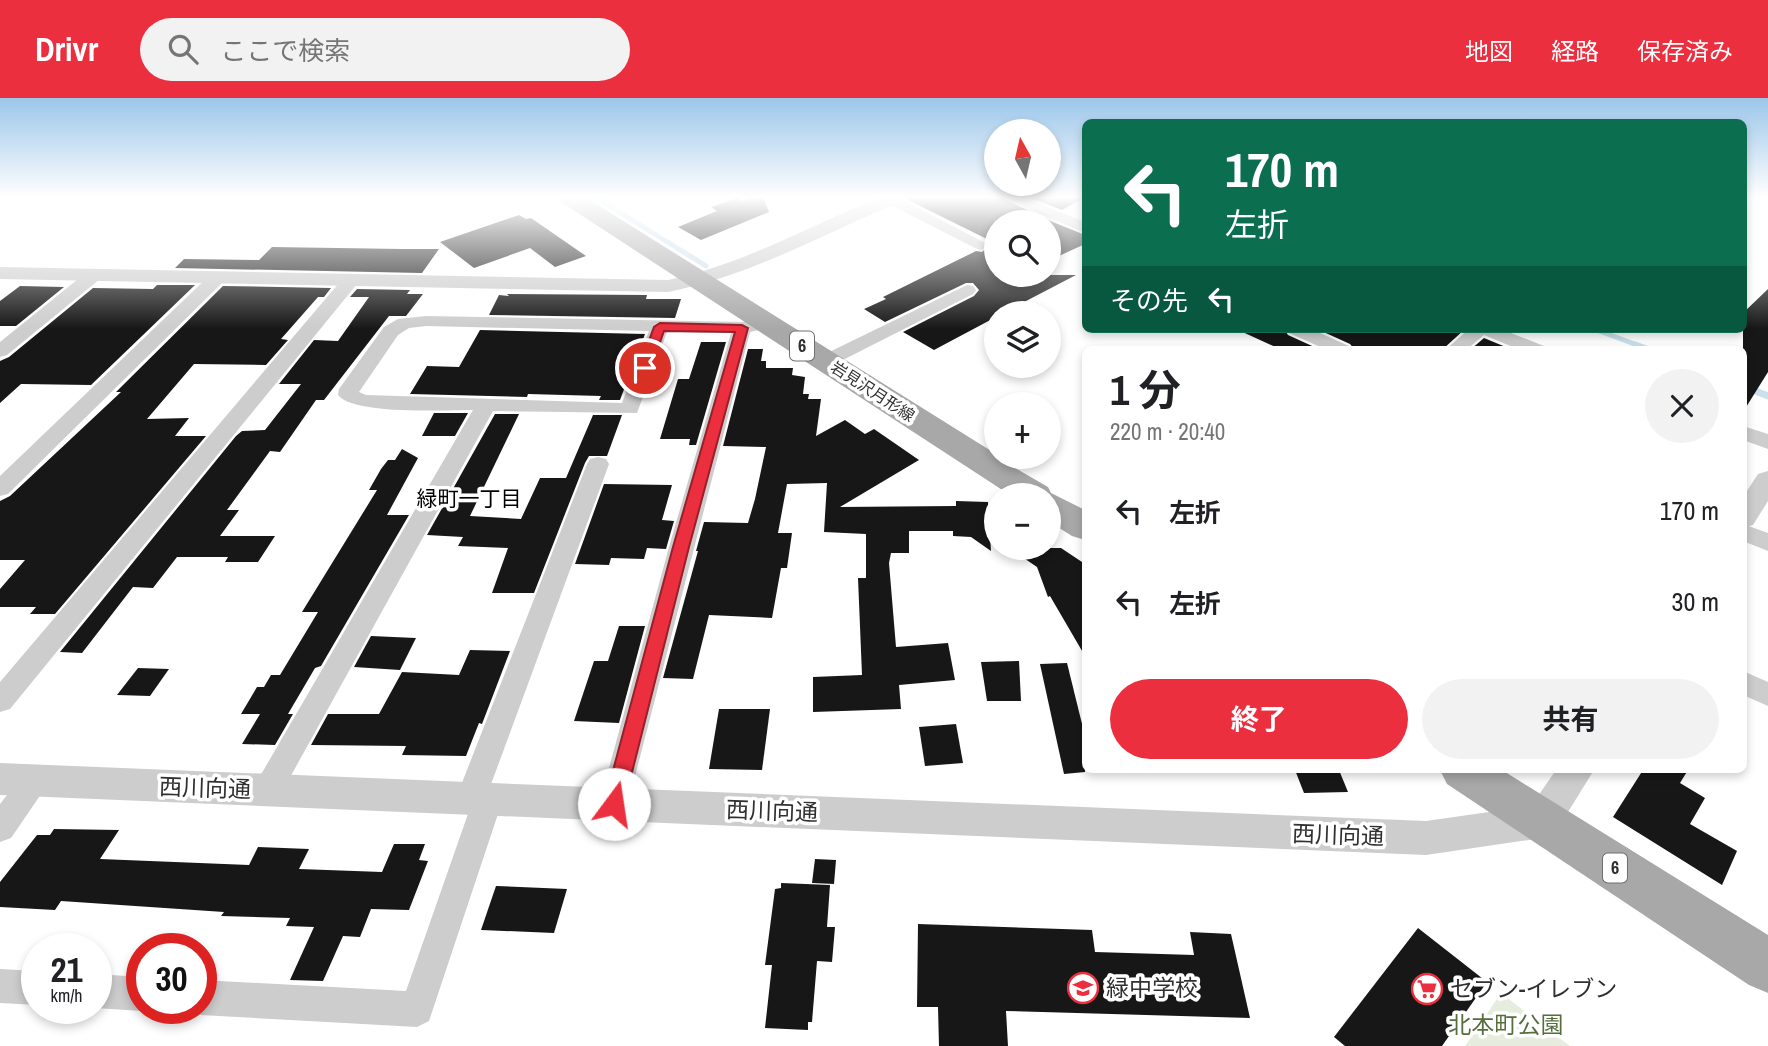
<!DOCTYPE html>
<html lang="ja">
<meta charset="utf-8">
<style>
:root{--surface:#fff;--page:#f2f2f2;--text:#202124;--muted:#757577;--accent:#eb2f3f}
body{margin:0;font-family:"Archivo Narrow","Noto Sans JP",sans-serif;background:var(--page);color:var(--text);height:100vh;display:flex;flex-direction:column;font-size:26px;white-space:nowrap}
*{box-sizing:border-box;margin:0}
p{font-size:23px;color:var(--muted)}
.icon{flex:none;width:38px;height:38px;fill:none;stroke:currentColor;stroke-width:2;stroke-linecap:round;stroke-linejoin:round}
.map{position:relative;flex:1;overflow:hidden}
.details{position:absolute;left:1082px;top:248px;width:665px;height:427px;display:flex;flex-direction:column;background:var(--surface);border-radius:10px;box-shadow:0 4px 10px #0003}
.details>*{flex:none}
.banner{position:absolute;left:1082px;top:21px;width:665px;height:214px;border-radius:10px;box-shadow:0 4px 10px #0003;background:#0b6e4f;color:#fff;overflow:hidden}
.needle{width:46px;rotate:352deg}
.controls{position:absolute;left:984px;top:21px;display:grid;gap:14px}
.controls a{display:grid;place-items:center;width:77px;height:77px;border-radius:50%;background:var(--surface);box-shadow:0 4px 10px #0003;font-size:35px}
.speed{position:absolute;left:21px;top:835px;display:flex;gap:14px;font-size:35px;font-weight:700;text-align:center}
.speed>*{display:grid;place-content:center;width:91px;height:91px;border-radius:50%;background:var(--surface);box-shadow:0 4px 10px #0003;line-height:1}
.speed small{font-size:18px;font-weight:400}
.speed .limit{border:10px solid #d22;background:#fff;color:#111}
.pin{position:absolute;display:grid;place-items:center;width:60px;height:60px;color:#fff;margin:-30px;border:4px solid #fff;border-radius:50%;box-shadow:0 2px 7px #0007}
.me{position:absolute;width:77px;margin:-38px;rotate:14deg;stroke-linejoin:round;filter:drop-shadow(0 0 5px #0008)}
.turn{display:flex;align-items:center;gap:24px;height:147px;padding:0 28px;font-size:32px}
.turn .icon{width:91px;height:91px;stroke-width:2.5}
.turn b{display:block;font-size:49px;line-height:60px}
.then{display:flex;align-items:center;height:66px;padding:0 28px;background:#0003;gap:14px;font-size:26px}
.round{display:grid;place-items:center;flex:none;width:74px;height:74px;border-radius:37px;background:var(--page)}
.summary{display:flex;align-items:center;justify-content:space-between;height:119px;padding:0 28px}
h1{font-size:42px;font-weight:700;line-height:52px}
.button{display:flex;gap:14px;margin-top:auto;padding:14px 28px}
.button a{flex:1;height:80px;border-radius:42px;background:var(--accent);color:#fff;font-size:28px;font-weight:700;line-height:80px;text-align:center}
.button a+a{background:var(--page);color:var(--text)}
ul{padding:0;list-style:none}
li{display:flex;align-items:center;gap:21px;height:91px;padding:0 28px}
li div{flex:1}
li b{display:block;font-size:26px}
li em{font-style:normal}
header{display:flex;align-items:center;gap:42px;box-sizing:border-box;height:98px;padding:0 35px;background:var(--accent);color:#fff}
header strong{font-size:33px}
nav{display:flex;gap:38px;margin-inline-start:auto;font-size:24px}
.search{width:490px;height:63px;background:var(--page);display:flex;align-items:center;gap:18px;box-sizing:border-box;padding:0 24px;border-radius:38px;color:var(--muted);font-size:26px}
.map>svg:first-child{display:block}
.green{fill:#e6edde}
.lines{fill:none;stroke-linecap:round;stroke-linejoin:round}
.stream-far1{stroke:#cae0ed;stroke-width:5}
.stream{stroke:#cae0ed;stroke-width:7}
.building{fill:#171717}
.minor{fill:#cdcdcd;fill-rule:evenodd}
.tertiary{fill:#cdcdcd;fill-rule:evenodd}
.primary{fill:#a8a8a8;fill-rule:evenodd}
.route{fill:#eb2f3f;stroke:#991f29;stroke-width:2}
.labels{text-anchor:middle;stroke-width:7;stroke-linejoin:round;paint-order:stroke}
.far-street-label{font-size:16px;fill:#303030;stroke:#fff}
.shield{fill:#fff;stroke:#6e6e6e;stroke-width:2}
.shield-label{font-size:18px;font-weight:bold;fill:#303030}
.neighbourhood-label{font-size:21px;fill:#000;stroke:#fff}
.near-street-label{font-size:23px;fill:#303030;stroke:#fff}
.near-poi-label{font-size:23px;fill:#303030;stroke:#fff;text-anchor:start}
.near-park-label{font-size:23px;fill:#546e3c;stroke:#fff}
</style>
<header>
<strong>Drivr</strong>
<div class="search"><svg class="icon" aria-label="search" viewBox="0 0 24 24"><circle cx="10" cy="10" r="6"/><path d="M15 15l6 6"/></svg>ここで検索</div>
<nav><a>地図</a><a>経路</a><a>保存済み</a></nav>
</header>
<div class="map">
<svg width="1768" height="948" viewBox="0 0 1768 948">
<rect width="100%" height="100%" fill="#fff"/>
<polygon class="green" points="1501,895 1570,948 1465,948"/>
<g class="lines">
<g class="stream-far1">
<polyline points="595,99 706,168"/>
<polyline points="1594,231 1640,248"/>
</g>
<g class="stream">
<polyline points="1635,247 1649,252"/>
<polyline points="1743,288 1768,298"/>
</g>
</g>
<g class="building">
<polygon points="753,99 763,99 769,114 701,142 678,129 717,113 711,109 737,100 742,103"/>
<polygon points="907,99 1000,99 1046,121 1039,124 996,124 996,177 1076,177 1003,215 996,215 996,219 934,252 903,234 974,198 979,192 973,185 966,185 885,224 864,211 886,201 883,199 976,153 982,154 993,144 906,101"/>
<polygon points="1028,99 1085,99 1062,112"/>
<polygon points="519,117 526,121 531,120 586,158 555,169 530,150 474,170 440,144"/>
<polygon points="1048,122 1085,137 1085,146 1048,163"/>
<polygon points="272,149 402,151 439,151 422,175 175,170 184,161 259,162"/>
<polygon points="157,187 195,187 91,287 21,286 0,305 0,263 9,259 93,190 153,191"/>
<polygon points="20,188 64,189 16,228 0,228 0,203"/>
<polygon points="223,188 331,190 324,199 318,199 281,241 288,242 266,267 194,266 147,321 189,320 175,338 206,338 55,516 30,516 36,509 0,509 0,491 25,462 0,462 0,403 10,398 121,294 116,294"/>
<polygon points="357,191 410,192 407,196 423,196 406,218 389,218 324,302 316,302 280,354 270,353 227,412 239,412 220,438 275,438 258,464 225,464 228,459 177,459 153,490 133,489 82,555 60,554 236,338 242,333 265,332 301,286 279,286 314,242 338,243 369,199 350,199"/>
<polygon points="1768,191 1768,274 1743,314 1743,215"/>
<polygon points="507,196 647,197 646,201 681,201 675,220 489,217 499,197 509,198"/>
<polygon points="1236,231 1284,231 1288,237 1321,252 1282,252"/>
<polygon points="1317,231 1465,231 1442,252 1355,252 1350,246"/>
<polygon points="480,232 645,236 620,302 599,302 601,298 528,296 527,299 410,296 427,268 459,269"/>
<polygon points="1484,240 1513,252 1470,252"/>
<polygon points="701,244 726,244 696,347 689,347 690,341 660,341 678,281 689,281"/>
<polygon points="748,251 763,251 761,263 766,263 766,270 793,270 792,277 805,279 803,296 809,296 808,301 821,301 816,338 845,322 865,336 874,331 919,362 840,409 956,408 956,403 988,404 991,453 971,439 953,438 953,433 909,433 909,455 891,455 889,465 896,549 948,545 955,582 899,587 901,611 813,614 813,579 862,577 858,480 866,480 866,436 824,434 827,385 787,386 778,435 792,435 787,470 781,470 772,520 709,517 693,581 663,580 698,453 696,453 704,424 748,425 755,401 766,349 723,348"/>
<polygon points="434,315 468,315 455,338 422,338"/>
<polygon points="495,316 519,316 470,418 521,421 540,380 566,380 593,317 622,317 607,358 589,358 585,365 534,495 492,495 508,450 458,448 463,439 427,437"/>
<polygon points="402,351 418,360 387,417 409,417 321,568 315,570 288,616 293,616 275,647 242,646 260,616 241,616 257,589 264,589 271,577 280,577 318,514 302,514 377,392 369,392 381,371 388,362 395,362"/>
<polygon points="604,386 672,387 662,422 674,423 666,451 647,450 644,461 611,460 609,467 575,466"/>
<polygon points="1009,450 1061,450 1085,466 1085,558 1050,498 1048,499 1037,469"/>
<polygon points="619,528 645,528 619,625 574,623 594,563 608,563"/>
<polygon points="371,538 416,540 400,572 354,569"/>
<polygon points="470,552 510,553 482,626 479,625 466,658 402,657 406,648 311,647 328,616 379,616 402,574 459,577"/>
<polygon points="1019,563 1021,603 987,603 981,564"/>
<polygon points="1067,565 1085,638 1085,674 1064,676 1040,566"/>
<polygon points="138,570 169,571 150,598 117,597"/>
<polygon points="719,611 770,611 762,672 709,671"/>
<polygon points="956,626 963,665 925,668 919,629"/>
<polygon points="1295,672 1339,672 1348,694 1304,695"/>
<polygon points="1643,672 1688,672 1680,685 1705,700 1690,726 1737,753 1722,787 1613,719"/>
<polygon points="54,731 119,732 100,761 249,767 258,749 309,751 299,771 382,774 394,746 425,746 419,762 428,763 409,812 371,811 360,839 343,838 323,883 290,882 314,829 286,828 290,820 221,818 224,814 61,803 55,812 0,809 0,784 37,737 50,737"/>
<polygon points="815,761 836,762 834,786 812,785"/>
<polygon points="781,785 830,787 827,829 835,829 832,864 817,863 812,924 808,924 808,932 765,930 772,867 765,867 775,791 781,790"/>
<polygon points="496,788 567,791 554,835 481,832"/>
<polygon points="918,826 1092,832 1095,854 1194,857 1190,834 1231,836 1250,920 1006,913 1008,948 939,948 938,909 917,909"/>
<polygon points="1418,830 1487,884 1442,948 1345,948 1334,939"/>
</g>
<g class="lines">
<g class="minor">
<polygon points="884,99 897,99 989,147 981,152 975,150 885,104"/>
<polygon points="1002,99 1022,99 1085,124 1085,135"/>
<polygon points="94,172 103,177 100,181 7,257 0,259 0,244 88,173"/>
<polygon points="218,174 224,175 227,179 224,183 8,396 0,398 0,378 212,175"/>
<polygon points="351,177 360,182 357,186 10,611 0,614 0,584 345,178"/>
<polygon points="967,187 973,188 976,192 973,196 833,267 826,269 816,263 819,259"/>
<path d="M426,218L742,224L766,219L775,225L772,229L750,234L625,717L614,720L603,717L599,707L669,449L731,235L667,234L637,315L493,313L278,701L267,705L256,701L252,692L473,312C446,312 353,317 338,297L339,291L384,229L398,221ZM426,228L649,233L622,305L366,297L359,294L398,237L409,230Z"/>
<polygon points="1287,231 1311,231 1349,248 1352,252 1327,252 1289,235"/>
<polygon points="1469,231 1501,231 1544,248 1547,252 1520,252 1484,237 1466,252 1445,252"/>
<polygon points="1743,328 1768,336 1768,351 1743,342"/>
<polygon points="598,359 606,361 609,366 490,689 499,692 503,701 429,923 417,929 201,917 189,911 201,910 201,882 406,893 469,713 460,709 456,700 587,366 590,361"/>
<polygon points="1743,426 1768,435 1768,453 1743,443"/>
<polygon points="1743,573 1768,584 1768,608 1743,597"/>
<polygon points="35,670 45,674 50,683 11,740 0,744 0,706 25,674"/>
<polygon points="0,871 37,873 37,907 0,905"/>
<polygon points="96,876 142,879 142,910 150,910 142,913 95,910"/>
</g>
<g class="tertiary">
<path d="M880,99H904L902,103C824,136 752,177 668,194L0,181V169L668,182C744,166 810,128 880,99Z"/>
<polygon points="1768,373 1768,403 1753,427 1743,430 1743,399 1758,376"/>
<polygon points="0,665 1426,723 1531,708 1556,672 1594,672 1555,735 1542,740 1426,757 0,697"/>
</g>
<g class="primary">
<polygon points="557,99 585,99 996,356 996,359 1048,389 1051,395 1085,412 1085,442 1072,438 1048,423 1048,397 1010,397 561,104"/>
<polygon points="1440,672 1502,672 1768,837 1768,895 1749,887 1447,686"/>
</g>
</g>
<linearGradient id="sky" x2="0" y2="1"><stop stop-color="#9cc6ea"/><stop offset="0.43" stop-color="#fff"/><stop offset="1" stop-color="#fff" stop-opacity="0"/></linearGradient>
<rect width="1768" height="231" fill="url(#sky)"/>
<polygon class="route" points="660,225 742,227 748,230 689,449 624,706 621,713 614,715 607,713 604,706 673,449 735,234 664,233 651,270 649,273 640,273 639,270 654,229"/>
<defs>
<g id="school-ring" transform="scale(1.575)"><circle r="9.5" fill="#fff" stroke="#eb2f3f" stroke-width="1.5"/><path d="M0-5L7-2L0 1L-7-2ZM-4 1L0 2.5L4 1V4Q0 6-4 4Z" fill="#eb2f3f"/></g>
<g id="supermarket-ring" transform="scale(1.575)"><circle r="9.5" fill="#fff" stroke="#eb2f3f" stroke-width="1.5"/><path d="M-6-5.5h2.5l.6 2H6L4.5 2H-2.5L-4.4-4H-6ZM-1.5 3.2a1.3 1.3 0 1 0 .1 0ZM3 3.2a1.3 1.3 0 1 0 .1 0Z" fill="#eb2f3f"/></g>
</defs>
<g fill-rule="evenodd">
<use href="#school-ring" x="1083" y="890"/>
<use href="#supermarket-ring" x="1427" y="891"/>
</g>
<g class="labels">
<g class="far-street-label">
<text transform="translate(873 293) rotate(33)" y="6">岩見沢月形線</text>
</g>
<g class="shield">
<rect x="790" y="233.5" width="24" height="29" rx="5"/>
<rect x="1603" y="755.5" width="24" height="29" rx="5"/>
</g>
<g class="shield-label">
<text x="802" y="254">6</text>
<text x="1615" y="776">6</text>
</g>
<g class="neighbourhood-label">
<text x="469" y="408">緑町一丁目</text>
</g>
<g class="near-street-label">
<text transform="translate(205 690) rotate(2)" y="8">西川向通</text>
<text transform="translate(772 713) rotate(2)" y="8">西川向通</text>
<text transform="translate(1338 737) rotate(2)" y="8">西川向通</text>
</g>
<g class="near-poi-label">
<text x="1106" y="898">緑中学校</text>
<text x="1450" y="899">セブン-イレブン</text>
</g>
<g class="near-park-label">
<text x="1506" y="935">北本町公園</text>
</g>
</g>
</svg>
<div class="controls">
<a><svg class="needle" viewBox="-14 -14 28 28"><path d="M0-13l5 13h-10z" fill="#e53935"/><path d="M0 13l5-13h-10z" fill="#757577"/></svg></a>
<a><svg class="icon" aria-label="search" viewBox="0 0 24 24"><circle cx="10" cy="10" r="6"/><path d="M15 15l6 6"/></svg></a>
<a><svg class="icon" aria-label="layers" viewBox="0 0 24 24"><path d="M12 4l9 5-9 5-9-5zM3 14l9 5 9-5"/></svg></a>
<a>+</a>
<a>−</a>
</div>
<div class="speed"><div>21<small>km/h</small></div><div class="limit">30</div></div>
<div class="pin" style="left:645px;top:270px;background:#d93025"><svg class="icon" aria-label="arrive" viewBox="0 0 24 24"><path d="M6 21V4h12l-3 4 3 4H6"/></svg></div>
<svg class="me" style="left:614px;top:706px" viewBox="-20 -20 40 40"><circle r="19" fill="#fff"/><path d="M0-13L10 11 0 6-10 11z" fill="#eb2f3f"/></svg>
<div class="banner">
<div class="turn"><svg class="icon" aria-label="left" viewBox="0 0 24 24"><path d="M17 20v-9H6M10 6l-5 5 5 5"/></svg><div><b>170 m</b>左折</div></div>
<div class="then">その先<svg class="icon" aria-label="left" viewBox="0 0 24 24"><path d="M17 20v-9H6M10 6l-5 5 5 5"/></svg></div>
</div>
<section class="details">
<div class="summary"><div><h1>1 分</h1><p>220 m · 20:40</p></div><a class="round"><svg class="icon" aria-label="close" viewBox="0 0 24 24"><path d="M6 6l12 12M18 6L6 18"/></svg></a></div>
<ul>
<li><svg class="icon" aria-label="left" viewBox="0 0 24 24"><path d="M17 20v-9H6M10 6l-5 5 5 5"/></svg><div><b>左折</b></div><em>170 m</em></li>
<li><svg class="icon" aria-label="left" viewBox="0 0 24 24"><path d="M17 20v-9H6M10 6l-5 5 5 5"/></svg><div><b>左折</b></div><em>30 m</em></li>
</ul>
<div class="button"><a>終了</a><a>共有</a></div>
</section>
</div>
